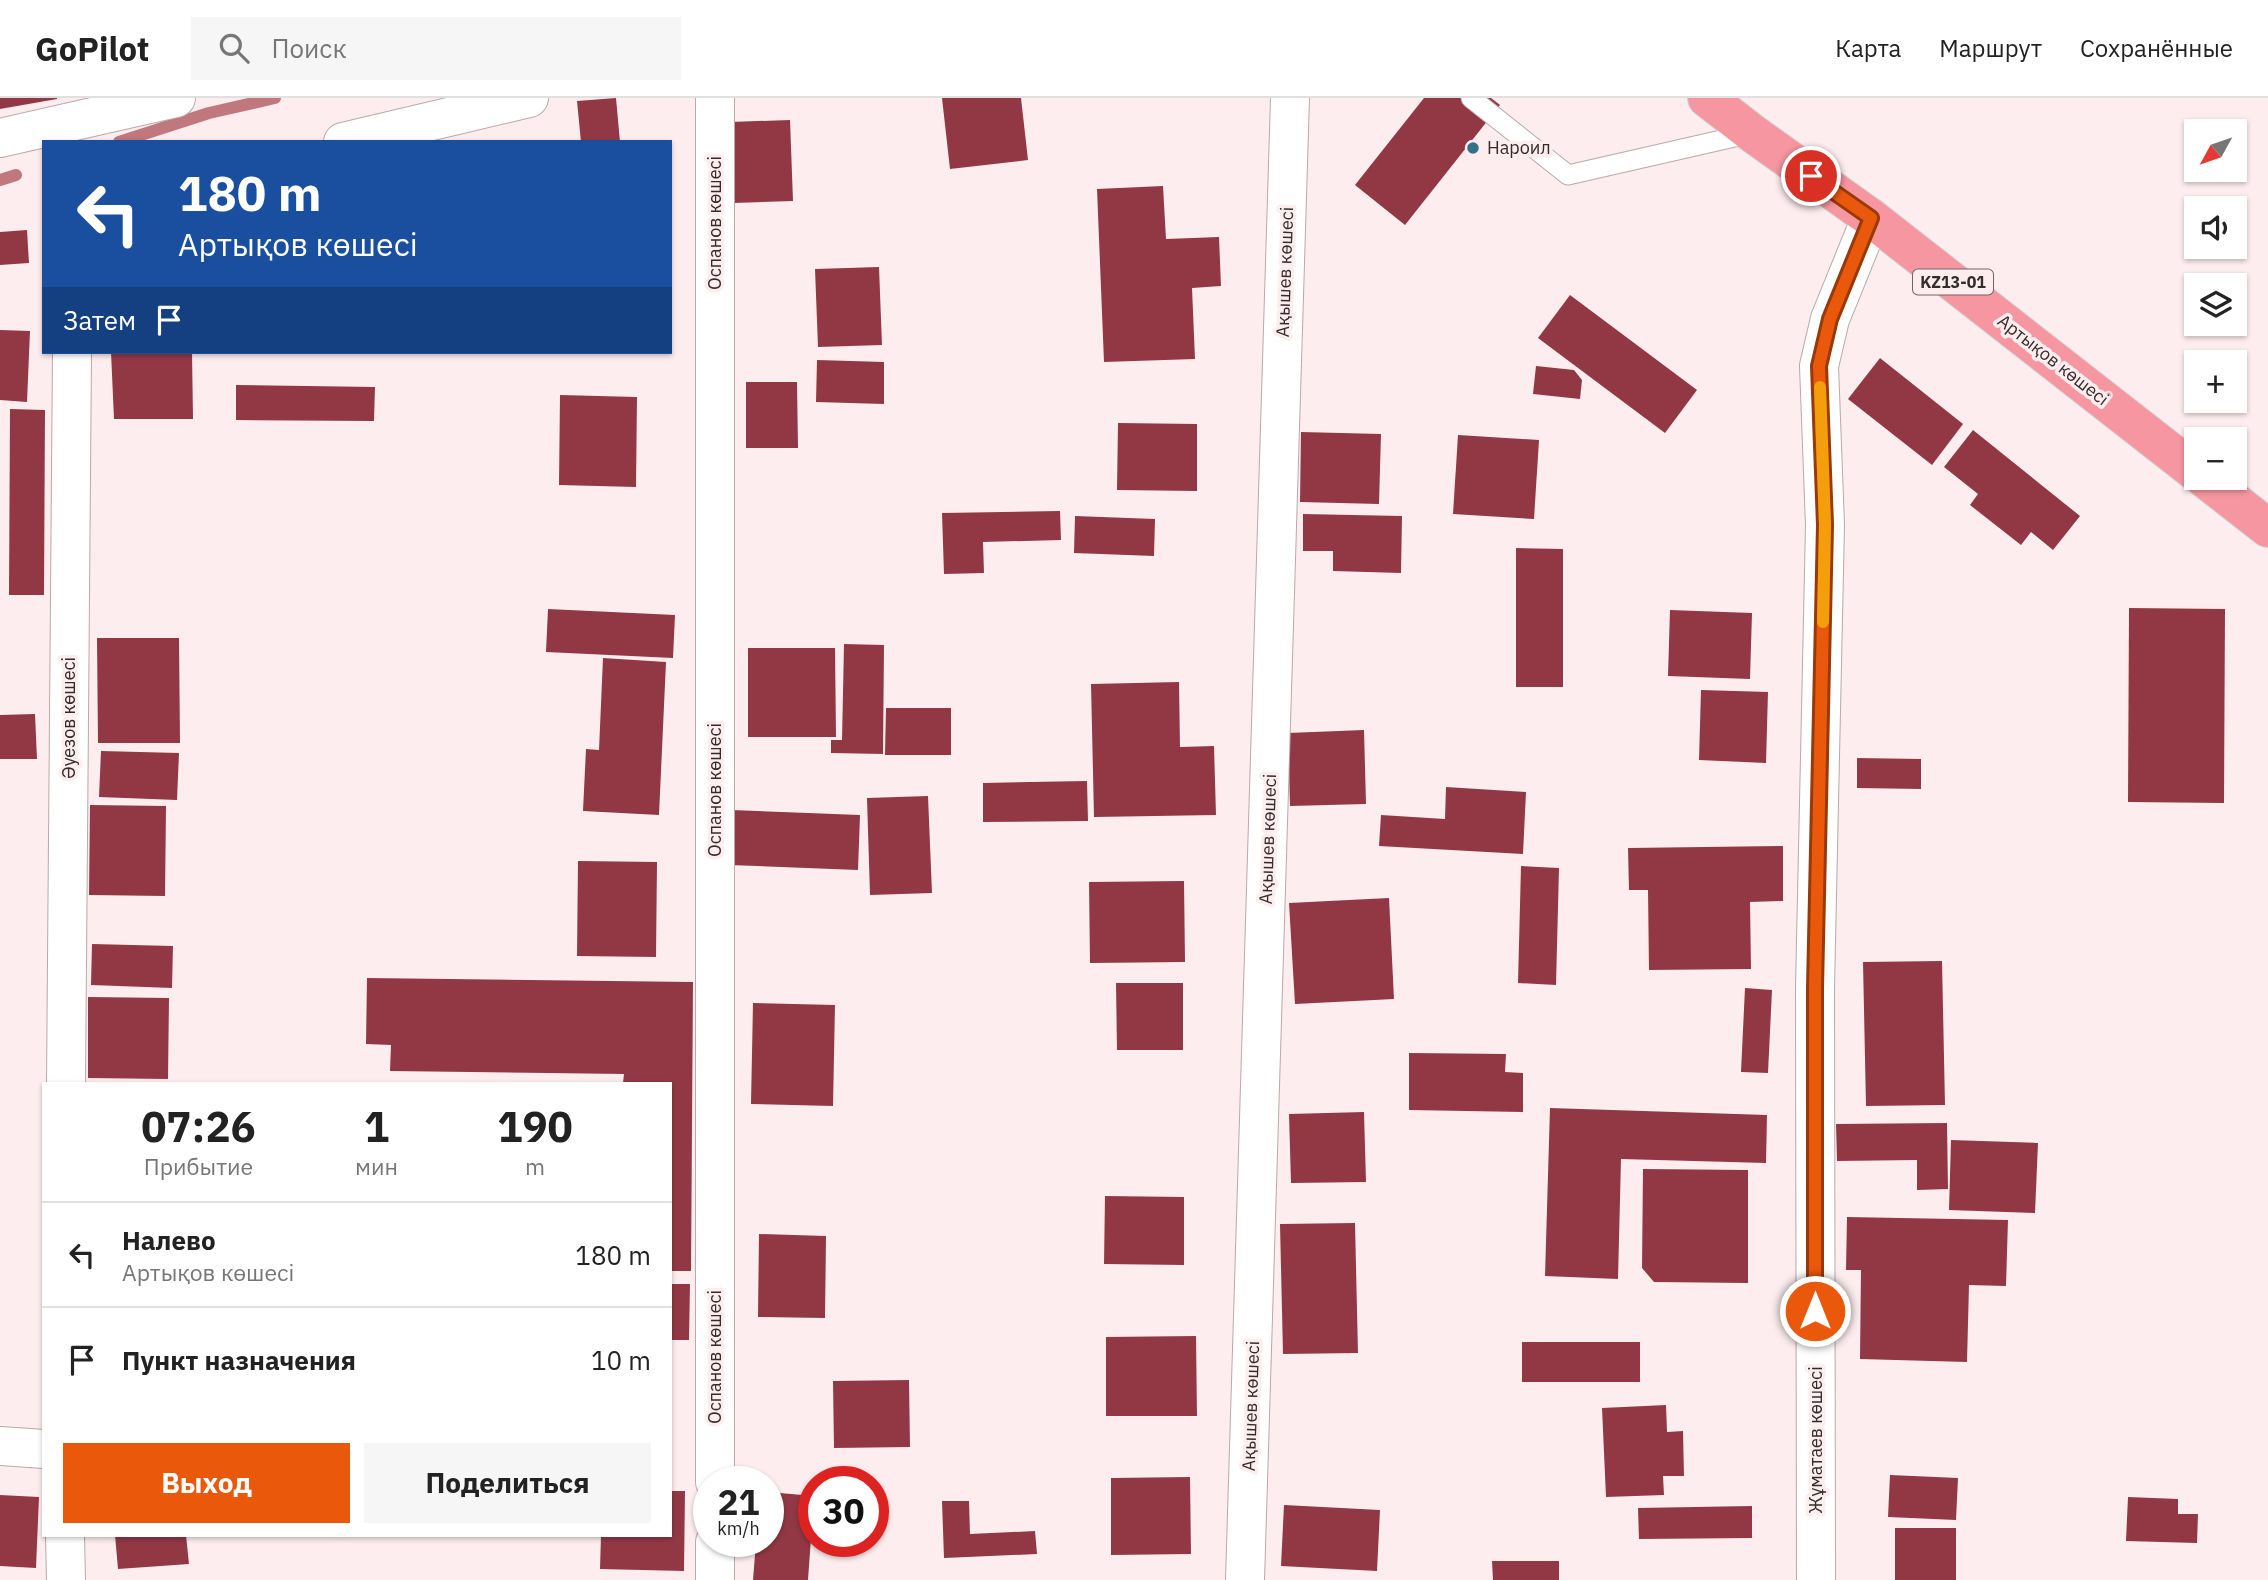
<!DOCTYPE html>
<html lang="ru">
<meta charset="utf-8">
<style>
:root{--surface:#fff;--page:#f6f6f6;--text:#222;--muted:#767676;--line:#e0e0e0;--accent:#ea580c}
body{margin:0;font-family:"IBM Plex Sans",sans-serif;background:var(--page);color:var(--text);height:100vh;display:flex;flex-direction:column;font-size:26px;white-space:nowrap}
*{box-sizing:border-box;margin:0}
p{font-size:23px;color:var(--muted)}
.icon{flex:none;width:38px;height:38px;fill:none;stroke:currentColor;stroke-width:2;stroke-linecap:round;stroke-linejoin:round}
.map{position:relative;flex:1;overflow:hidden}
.side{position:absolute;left:42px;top:984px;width:630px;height:455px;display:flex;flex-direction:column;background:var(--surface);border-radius:0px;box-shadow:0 2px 5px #0004}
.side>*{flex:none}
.hud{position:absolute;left:42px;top:42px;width:630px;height:214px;border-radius:0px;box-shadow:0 2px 5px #0004;background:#1a4fa0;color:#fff;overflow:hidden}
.needle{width:46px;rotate:230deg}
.buttons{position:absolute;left:2184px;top:21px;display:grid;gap:14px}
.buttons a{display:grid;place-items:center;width:63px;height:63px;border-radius:0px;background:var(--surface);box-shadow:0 2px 5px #0004;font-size:35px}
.speed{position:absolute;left:693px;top:1368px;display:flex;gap:14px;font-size:35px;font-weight:700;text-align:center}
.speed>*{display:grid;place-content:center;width:91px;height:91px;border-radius:50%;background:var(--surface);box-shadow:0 2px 5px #0004;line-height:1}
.speed small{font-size:18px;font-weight:400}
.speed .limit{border:10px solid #d22;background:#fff;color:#111}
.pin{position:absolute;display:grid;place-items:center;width:60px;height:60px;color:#fff;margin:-30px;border:4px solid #fff;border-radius:50%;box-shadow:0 2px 7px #0007}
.me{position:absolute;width:77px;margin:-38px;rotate:0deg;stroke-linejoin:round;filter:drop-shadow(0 0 5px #0008)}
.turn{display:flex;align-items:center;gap:24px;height:147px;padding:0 21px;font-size:32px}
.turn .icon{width:91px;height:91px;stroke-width:2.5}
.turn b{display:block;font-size:49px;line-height:60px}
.then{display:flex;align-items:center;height:66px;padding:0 21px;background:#0003;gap:14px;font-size:26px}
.eta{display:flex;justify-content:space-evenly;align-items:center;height:119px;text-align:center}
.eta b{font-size:42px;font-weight:800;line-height:49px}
.primary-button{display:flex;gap:14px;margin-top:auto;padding:14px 21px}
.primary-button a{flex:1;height:80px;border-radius:0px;background:var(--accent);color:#fff;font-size:28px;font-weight:800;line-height:80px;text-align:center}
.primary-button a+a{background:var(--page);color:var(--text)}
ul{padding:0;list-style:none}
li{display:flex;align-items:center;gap:21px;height:105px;padding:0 21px;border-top:2px solid var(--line)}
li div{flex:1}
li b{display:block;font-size:26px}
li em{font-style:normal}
header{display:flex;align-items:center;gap:42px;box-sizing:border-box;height:98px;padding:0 35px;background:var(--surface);border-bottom:2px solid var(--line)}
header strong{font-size:33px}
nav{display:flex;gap:38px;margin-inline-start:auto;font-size:24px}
.search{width:490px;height:63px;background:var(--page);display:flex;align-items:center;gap:18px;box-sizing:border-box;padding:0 24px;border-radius:0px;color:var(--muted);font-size:26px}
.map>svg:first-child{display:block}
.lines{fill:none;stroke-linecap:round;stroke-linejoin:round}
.stream{stroke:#c0777d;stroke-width:12}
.building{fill:#923844}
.service-casing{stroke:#bba8a9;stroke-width:21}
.minor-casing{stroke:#bba8a9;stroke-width:40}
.trunk-casing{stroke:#d2d0d1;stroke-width:40}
.service{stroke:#fff;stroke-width:19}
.minor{stroke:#fff;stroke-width:38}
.trunk{stroke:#f696a0;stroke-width:38}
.route-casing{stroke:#983908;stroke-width:18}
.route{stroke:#ea580c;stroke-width:12}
.slow{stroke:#f59e0b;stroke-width:12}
.poi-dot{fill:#347188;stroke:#fdedee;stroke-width:2.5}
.labels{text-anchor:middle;stroke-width:7;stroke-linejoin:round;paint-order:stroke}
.shield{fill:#fdedee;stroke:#706566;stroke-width:2}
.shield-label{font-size:16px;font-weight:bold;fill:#332b2c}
.poi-label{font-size:18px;fill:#332b2c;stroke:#fdedee;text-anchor:start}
.street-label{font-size:18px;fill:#332b2c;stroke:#fdedee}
</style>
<header>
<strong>GoPilot</strong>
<div class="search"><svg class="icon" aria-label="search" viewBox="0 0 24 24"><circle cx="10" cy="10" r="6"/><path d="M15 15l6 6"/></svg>Поиск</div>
<nav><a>Карта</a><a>Маршрут</a><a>Сохранённые</a></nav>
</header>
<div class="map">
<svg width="2268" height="1482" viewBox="0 0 2268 1482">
<rect width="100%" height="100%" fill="#fdedee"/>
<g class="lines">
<g class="stream">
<polyline points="119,44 209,15 275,0"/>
<polyline points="0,82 16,77"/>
</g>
</g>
<g class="building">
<polygon points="0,0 57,0 57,1 0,11"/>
<polygon points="616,0 620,44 581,44 577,3"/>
<polygon points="942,0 1021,0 1028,62 950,71"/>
<polygon points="1424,0 1491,0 1500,7 1405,127 1355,87"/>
<polygon points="790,22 793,103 733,105 730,24"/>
<polygon points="1163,88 1166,141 1219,139 1221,188 1192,190 1195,261 1104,264 1097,91"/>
<polygon points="27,132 29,165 0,167 0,134"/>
<polygon points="879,169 882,247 818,249 815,171"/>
<polygon points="1570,197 1697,292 1665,335 1538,240"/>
<polygon points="0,232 30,233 27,304 0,302"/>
<polygon points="111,254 192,254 193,321 114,321"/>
<polygon points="1880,260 1963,326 1932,367 1848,301"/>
<polygon points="817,262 884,264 884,306 816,304"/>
<polygon points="1536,268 1574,272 1582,282 1580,301 1533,296"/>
<polygon points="746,284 797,284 798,350 746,350"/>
<polygon points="236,287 375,289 374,323 236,322"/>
<polygon points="560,297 637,299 636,389 559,387"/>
<polygon points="10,311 45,312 44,497 9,497"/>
<polygon points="1118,325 1197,326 1197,393 1117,392"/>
<polygon points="1973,332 2080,418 2053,452 2031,434 2021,447 1970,407 1978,396 1944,369"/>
<polygon points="1301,334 1381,336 1379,406 1300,404"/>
<polygon points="1458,337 1539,342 1534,421 1453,416"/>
<polygon points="1060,413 1061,442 983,444 984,475 944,476 942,415"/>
<polygon points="1303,416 1402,418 1401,475 1333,473 1333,453 1303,453"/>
<polygon points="1075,418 1155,421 1154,458 1074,455"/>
<polygon points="1516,450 1563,451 1563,589 1516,589"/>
<polygon points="2129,510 2225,511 2224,705 2128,704"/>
<polygon points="548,511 675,517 673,560 546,554"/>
<polygon points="1670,512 1752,515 1750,581 1668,578"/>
<polygon points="97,540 179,540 180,645 98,645"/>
<polygon points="844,546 884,547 883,656 831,655 831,642 842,642"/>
<polygon points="748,550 835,550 836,639 748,639"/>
<polygon points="603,560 666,564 659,717 583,713 586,651 599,652"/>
<polygon points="1179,584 1180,649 1214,648 1216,717 1094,719 1091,586"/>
<polygon points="1701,592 1768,594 1766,665 1699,662"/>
<polygon points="886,610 951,610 951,657 885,657"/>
<polygon points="35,616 37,661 0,661 0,617"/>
<polygon points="1364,632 1366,706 1290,708 1288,635"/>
<polygon points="101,653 179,655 177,702 99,699"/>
<polygon points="1857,660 1921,661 1921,691 1857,690"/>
<polygon points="1087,683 1088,723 983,724 983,685"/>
<polygon points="1446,689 1526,694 1523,756 1379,748 1381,717 1445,721"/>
<polygon points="928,698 932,795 870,797 867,700"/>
<polygon points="90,707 166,708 165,798 89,797"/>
<polygon points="731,712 860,717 858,772 729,767"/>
<polygon points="1783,748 1783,803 1750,804 1751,871 1649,872 1648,792 1629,792 1628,750"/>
<polygon points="578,763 657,764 656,859 577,858"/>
<polygon points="1521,768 1559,770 1556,887 1518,885"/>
<polygon points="1184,783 1185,864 1090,865 1089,784"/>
<polygon points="1389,800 1394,901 1295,906 1289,805"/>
<polygon points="92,846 173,848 172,890 91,887"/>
<polygon points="1942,863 1945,1007 1866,1008 1863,864"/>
<polygon points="367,880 693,884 691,1173 670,1173 670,985 623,985 624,976 390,973 391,947 366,946"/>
<polygon points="1116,885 1183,885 1183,952 1117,952"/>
<polygon points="1745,890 1772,892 1768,975 1741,974"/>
<polygon points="88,899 169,900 168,981 88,980"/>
<polygon points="753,905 835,907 833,1008 751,1006"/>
<polygon points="1409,955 1506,956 1505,974 1523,975 1523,1014 1409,1012"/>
<polygon points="1550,1010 1767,1017 1766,1065 1621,1061 1618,1181 1545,1178"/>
<polygon points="1364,1014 1366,1084 1291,1085 1289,1016"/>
<polygon points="1947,1025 1948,1091 1917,1092 1917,1062 1837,1063 1836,1026"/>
<polygon points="1951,1042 2038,1045 2035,1115 1949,1112"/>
<polygon points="1643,1071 1748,1072 1748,1185 1654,1184 1642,1170"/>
<polygon points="1105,1098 1184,1099 1184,1167 1104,1166"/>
<polygon points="1847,1119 2008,1122 2006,1188 1969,1187 1967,1264 1860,1261 1861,1172 1846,1172"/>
<polygon points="1355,1125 1358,1255 1283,1256 1280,1126"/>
<polygon points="759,1136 826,1138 825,1220 758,1219"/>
<polygon points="670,1186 690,1186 689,1242 670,1242"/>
<polygon points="1196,1238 1197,1318 1106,1318 1106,1239"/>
<rect x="1522" y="1244" width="118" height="40"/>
<polygon points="909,1282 910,1349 834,1350 833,1283"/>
<polygon points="1666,1307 1667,1334 1683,1333 1684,1378 1663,1378 1664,1397 1606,1399 1602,1310"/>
<polygon points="1890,1377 1958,1380 1956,1422 1888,1419"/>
<polygon points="1190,1379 1191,1456 1111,1457 1111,1380"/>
<polygon points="670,1393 685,1393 684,1473 600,1471 601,1437 670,1437"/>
<polygon points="768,1394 814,1398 808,1482 753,1482 756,1444 768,1444"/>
<polygon points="0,1397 39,1399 36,1470 0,1468"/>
<polygon points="2128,1399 2178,1401 2178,1416 2198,1416 2197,1445 2126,1443"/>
<polygon points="942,1403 969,1403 970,1436 1035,1433 1037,1456 944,1460"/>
<polygon points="1284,1407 1380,1412 1377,1473 1281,1468"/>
<polygon points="1752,1408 1752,1440 1639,1441 1638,1410"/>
<rect x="1895" y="1430" width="61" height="52"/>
<polygon points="115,1437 186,1437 189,1466 118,1471"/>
<polygon points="1492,1463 1559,1463 1559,1482 1493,1482"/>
</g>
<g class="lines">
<g class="service-casing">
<polyline id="service" points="1471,0 1568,77 1752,35"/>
</g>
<g class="minor-casing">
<g id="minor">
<polyline points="0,40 176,0"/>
<polyline points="343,44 529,0"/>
<polyline points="66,985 72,254"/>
<polyline points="0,1348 44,1351"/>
<polyline points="715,1384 715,0"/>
<polyline points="65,1437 66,1482"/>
<polyline points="715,1482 715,1444"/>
<polyline points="1245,1482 1290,0"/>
<polyline points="1816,1482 1815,890 1825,427 1819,268 1830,221 1871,120"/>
</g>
</g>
<g class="trunk-casing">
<g id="trunk">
<polyline points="1707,0 1752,35 1871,120 2196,374"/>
<polyline points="2204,380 2268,430"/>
</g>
</g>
<use href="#service" class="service"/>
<use href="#minor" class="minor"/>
<use href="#trunk" class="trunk"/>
</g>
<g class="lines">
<g class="route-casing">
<polyline id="route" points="1811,78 1871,120 1830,221 1819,268 1825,427 1815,890 1815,1213"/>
</g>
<use href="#route" class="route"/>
<polyline class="slow" points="1820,289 1825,427 1823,524"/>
</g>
<circle class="poi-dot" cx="1473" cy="50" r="7"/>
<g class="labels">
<rect class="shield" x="1913" y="171.5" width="80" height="25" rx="5"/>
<g class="shield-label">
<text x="1953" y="190">KZ13-01</text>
</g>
<g class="poi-label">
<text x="1487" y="56">Нароил</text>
</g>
<g class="street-label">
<text transform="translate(715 125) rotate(-90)" y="6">Оспанов көшесі</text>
<text transform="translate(1285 174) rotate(-88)" y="6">Ақышев көшесі</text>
<text transform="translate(2053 262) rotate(38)" y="6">Артықов көшесі</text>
<text transform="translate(69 620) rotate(-90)" y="6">Әуезов көшесі</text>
<text transform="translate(715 692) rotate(-90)" y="6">Оспанов көшесі</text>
<text transform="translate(1268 741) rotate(-88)" y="6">Ақышев көшесі</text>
<text transform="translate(715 1259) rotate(-90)" y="6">Оспанов көшесі</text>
<text transform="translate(1251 1308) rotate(-88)" y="6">Ақышев көшесі</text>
<text transform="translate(1816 1342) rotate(-90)" y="6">Жұматаев көшесі</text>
</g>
</g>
</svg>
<div class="buttons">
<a><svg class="needle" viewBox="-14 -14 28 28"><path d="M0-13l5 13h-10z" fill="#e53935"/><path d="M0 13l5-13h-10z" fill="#767676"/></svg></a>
<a><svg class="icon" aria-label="sound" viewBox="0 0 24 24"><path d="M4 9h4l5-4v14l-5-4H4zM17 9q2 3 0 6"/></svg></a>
<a><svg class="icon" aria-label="layers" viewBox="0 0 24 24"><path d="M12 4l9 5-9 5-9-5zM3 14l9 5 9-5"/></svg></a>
<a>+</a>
<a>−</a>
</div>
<div class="speed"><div>21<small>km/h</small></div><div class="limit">30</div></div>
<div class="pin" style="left:1811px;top:78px;background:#d93025"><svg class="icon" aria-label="arrive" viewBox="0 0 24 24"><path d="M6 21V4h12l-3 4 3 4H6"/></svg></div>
<svg class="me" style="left:1815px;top:1213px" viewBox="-20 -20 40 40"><circle r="17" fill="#ea580c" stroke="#fff" stroke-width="3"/><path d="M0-11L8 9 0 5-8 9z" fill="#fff"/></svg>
<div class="hud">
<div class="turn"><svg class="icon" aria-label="left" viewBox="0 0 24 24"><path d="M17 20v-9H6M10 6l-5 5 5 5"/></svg><div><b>180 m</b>Артықов көшесі</div></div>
<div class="then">Затем<svg class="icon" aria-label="arrive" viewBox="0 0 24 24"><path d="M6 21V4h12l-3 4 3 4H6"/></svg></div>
</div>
<section class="side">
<div class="eta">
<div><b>07:26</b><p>Прибытие</p></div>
<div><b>1</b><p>мин</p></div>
<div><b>190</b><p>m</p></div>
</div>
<ul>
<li><svg class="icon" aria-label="left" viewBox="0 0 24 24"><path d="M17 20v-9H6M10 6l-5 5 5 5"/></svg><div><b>Налево</b><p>Артықов көшесі</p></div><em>180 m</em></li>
<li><svg class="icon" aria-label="arrive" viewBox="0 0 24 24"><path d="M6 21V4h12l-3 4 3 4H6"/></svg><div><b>Пункт назначения</b></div><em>10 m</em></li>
</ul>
<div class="primary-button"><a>Выход</a><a>Поделиться</a></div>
</section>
</div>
